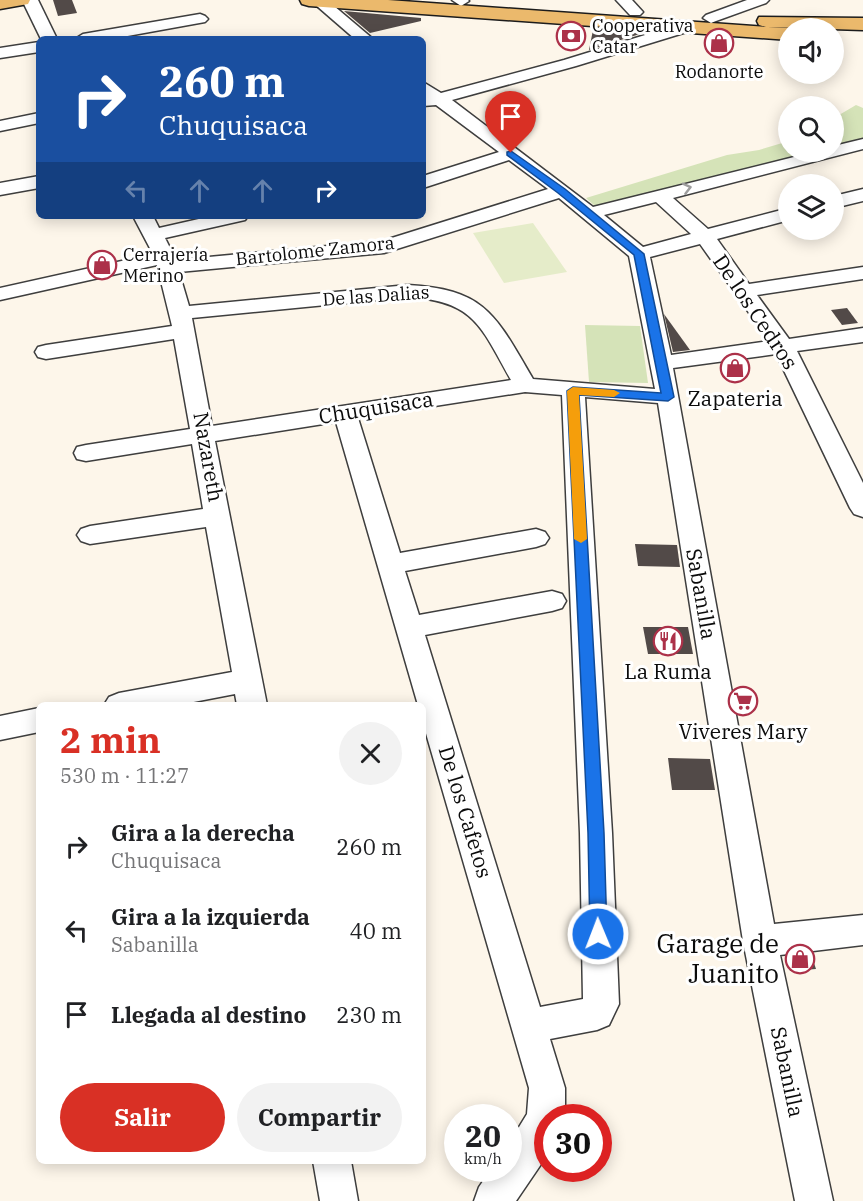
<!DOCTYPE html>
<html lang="es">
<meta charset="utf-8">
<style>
:root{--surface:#fff;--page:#f2f2f2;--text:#202124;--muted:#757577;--accent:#d93025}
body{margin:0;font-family:"IBM Plex Serif",serif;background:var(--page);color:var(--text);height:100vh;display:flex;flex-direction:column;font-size:22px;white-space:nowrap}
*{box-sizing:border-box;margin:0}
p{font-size:20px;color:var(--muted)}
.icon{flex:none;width:33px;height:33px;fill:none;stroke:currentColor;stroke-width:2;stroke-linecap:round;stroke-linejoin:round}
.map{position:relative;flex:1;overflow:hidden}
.details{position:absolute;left:36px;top:702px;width:390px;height:462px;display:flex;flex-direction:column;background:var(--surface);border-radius:9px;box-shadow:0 3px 15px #0003}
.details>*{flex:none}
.top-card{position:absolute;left:36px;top:36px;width:390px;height:183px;border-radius:9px;box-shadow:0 3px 15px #0003;background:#1a4fa0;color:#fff;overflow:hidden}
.controls{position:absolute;left:778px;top:18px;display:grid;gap:12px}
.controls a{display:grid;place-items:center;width:66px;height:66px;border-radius:50%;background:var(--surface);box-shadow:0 3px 15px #0003;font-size:30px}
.speed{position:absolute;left:444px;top:1104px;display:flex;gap:12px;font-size:30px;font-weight:700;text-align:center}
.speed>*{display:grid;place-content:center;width:78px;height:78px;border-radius:50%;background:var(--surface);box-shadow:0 3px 15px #0003;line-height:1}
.speed small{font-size:15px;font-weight:400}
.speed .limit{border:9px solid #d22;background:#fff;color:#111}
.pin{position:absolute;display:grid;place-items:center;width:51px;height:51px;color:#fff;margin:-62px -26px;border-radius:50% 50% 50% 0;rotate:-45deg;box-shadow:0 0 6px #0007}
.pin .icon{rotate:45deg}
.me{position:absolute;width:66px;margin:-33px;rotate:359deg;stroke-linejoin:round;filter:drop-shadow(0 0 4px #0008)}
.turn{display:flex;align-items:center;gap:21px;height:126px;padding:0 24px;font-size:27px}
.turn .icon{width:78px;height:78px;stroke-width:2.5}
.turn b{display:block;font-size:42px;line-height:51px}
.lanes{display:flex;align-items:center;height:57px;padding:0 24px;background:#0003;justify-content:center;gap:30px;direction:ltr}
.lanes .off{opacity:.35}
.round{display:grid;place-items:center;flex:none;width:63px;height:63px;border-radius:32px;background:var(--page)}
.overview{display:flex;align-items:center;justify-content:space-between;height:102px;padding:0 24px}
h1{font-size:36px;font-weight:800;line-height:45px;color:var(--accent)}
.cta{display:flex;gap:12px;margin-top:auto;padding:12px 24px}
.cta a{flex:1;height:69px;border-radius:36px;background:var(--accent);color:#fff;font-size:24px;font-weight:800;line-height:69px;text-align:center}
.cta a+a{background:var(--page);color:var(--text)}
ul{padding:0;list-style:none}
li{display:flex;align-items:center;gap:18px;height:84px;padding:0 24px}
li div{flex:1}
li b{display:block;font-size:22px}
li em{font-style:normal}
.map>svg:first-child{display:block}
.green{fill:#d5e3b8}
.pitch{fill:#e5ecc9}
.building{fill:#524a48}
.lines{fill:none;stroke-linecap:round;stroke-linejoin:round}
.minor-casing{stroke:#3e3e3e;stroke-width:3}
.major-casing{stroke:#1c1c1c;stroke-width:3}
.minor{fill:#fff;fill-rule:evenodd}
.major{fill:#ebb96c;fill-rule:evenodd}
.oneway{stroke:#9d9d9d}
.route{fill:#1a73e8;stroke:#114b97;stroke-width:1.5}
.slow{fill:#f59e0b}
.labels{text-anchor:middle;stroke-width:6;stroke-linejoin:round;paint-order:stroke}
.far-poi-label{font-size:18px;fill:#0b0b0b;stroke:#fff;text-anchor:start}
.far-street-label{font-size:18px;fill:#0b0b0b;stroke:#fff}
.street-label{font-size:21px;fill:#0b0b0b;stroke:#fff}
.poi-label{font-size:21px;fill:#0b0b0b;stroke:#fff}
.near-poi-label{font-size:26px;fill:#0b0b0b;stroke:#fff;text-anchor:end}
</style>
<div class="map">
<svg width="863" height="1201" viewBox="0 0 863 1201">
<rect width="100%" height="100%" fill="#fdf6ea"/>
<g class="green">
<polygon points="856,105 863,108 863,139 834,146 834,118"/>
<polygon points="789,141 789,152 814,152 595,206 586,198 727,155 759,150"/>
<polygon points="585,325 640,326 648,383 589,382"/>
</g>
<polygon class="pitch" points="533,223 567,272 504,283 473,233"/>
<g class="building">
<polygon points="53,0 72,0 77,13 58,16"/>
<polygon points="344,11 421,18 421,21 370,33"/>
<polygon points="593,30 609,31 643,33 589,50"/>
<polygon points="847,308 858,323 842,325 831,310"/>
<polygon points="664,314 690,350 673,352"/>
<polygon points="635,544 677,545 680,567 638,566"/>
<polygon points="643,627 688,627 693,654 648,654"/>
<polygon points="668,758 710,759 715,790 672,790"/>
<polygon points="811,954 816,969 790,971 786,957"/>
</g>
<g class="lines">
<g class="minor-casing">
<g id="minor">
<polygon points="22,0 38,0 57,39 41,39"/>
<polygon points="310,0 327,0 373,39 355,39"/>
<polygon points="452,0 468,0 469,1 461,6"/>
<polygon points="616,0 632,0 643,12 640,15 630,15"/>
<polygon points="747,0 769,0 766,3 716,21 711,23 703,18 706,15"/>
<polygon points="200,14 205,16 208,19 205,22 111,39 75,39 83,34"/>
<path d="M684,23L690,25L692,28L690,31L576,66L452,100L593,207L814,152H834V146L863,139V149L673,198L708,229L789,208V220L717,239L749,284L863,267V279L757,295L789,339L863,328V342L797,351L863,483V517L854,514L850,508L776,354L673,368L774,924L863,915V945L780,955L833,1201H795L743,941L658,403L585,397L612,833L619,1004L609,1025L597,1030L550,1039L565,1088V1114L563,1118H548V1154L516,1201H474L479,1187L492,1168H508V1145L527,1114L529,1088L423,723V705H418L336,422L215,441L267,705H237L235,694L178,705H104L109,697L119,693L232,672L206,527L90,544L81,541L77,535L81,529L90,526L203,509L192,444L86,461L77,459L74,453L77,447L86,445L190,429L174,339L46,359L38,357L35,352L38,347L46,345L172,326L157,265L0,300V288L153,254L133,216H153L159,228L212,216H248L245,220L165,238L176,260L382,241L548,189L509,160L423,188V176L499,152L436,105L423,106V98L425,97L423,95V82L441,93L564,60ZM559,198L629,256L655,389L533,379C496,316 486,289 408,285L189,306L179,272L384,253ZM656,202L691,234L643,247L604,215ZM700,244L769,341L671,355L650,257ZM408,297C475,301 481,327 511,380L212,426L192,318ZM525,392L562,395L580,833L583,999L540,1007L425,635L552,611L562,608L566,601L562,594L552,591L419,615L405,571L536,547L545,544L549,538L545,532L536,529L400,553L358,418Z"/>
<polygon points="39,42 39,52 0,58 0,48"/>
<polygon points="39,113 39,123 0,131 0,121"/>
<polygon points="39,176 39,188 0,195 0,183"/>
<polygon points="863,189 863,201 834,208 834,196"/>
<polygon points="39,708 39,732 0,740 0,716"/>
<polygon points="313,1161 351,1161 358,1201 320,1201"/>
</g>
</g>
<g class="major-casing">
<g id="major">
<polygon points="0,0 30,0 28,4 0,9"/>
<polygon points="300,0 388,0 766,27 759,25 757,21 759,17 863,18 863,30 768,27 790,28 789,40 309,6 302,4"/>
</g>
</g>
<use href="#minor" class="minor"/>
<use href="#major" class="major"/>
</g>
<defs><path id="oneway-chevron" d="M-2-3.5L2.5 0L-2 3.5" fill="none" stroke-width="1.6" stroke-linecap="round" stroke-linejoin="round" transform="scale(1.5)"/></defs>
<use class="oneway" href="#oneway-chevron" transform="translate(687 188) rotate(-14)"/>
<polygon class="route" points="511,151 565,189 644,254 674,397 668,401 579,395 604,833 607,934 604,940 598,942 592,940 590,934 588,833 567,391 573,387 661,393 634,255 558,193 507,155 507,152"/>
<polygon class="slow" points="573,387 614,390 620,393 614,397 579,395 587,539 581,543 574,539 567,391"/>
<defs>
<g id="bank-ring" transform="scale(1.5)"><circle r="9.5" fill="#fff" stroke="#ac3149" stroke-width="1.5"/><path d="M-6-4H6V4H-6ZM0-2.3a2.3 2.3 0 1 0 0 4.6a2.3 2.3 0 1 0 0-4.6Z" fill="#ac3149"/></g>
<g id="shop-ring" transform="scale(1.5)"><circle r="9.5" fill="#fff" stroke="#ac3149" stroke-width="1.5"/><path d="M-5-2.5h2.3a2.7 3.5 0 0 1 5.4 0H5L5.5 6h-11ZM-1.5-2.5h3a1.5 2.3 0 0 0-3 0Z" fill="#ac3149"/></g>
<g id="restaurant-ring" transform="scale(1.5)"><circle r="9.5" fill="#fff" stroke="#ac3149" stroke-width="1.5"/><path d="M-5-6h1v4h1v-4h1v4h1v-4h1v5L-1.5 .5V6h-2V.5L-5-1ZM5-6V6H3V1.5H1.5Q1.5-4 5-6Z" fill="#ac3149"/></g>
<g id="supermarket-ring" transform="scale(1.5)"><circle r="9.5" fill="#fff" stroke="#ac3149" stroke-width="1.5"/><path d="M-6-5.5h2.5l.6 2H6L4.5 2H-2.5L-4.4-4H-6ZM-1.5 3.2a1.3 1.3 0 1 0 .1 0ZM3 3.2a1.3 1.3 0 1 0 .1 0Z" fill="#ac3149"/></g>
</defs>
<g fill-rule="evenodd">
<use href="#bank-ring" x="571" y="36"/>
<use href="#shop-ring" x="719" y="43"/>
<use href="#shop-ring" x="102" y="265"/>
<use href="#shop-ring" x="735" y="368"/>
<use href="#restaurant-ring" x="668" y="641"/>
<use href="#supermarket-ring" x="743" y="701"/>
<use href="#shop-ring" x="800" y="959"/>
</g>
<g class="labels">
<g class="far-poi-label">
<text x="592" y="32">Cooperativa<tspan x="592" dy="21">Catar</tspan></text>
<text x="719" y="78" text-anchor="middle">Rodanorte</text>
<text x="123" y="261">Cerrajería<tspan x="123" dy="21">Merino</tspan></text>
</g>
<g class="far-street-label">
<text transform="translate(315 251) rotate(-6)" y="6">Bartolome Zamora</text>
<text transform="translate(376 296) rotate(-4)" y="6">De las Dalias</text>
</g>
<g class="street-label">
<text transform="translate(755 312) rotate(56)" y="7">De los Cedros</text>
<text transform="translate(376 408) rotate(-9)" y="7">Chuquisaca</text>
<text transform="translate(208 457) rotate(80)" y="7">Nazareth</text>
<text transform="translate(701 594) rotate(80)" y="7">Sabanilla</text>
<text transform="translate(465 812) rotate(73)" y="7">De los Cafetos</text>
<text transform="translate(787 1072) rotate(78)" y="7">Sabanilla</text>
</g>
<g class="poi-label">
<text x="735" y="406">Zapateria</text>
<text x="668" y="679">La Ruma</text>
<text x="743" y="739">Viveres Mary</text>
</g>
<g class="near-poi-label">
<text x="779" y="953">Garage de<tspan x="779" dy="30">Juanito</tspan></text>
</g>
</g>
</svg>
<div class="controls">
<a><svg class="icon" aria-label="sound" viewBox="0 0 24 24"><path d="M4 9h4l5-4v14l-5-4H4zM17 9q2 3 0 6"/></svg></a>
<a><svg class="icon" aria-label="search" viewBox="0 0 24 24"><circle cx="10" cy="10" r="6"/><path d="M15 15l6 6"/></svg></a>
<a><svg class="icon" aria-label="layers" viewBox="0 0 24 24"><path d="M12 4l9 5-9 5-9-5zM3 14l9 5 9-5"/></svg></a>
</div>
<div class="speed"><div>20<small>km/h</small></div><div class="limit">30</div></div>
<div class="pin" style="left:511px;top:153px;background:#d93025"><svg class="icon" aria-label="arrive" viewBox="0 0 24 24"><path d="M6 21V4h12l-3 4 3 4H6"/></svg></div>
<svg class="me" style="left:598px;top:934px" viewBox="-20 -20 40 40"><circle r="17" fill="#1a73e8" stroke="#fff" stroke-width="3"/><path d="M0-11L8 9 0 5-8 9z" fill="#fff"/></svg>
<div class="top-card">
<div class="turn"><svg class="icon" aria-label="right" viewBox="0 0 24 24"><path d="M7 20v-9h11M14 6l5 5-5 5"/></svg><div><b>260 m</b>Chuquisaca</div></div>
<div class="lanes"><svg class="icon off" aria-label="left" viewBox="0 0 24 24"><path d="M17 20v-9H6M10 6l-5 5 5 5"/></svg><svg class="icon off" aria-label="ahead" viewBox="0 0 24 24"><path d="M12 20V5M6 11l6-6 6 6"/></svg><svg class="icon off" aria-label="ahead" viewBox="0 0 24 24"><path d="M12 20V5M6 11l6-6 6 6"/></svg><svg class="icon" aria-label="right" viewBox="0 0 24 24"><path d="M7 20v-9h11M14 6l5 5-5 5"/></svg></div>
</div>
<section class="details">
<div class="overview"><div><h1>2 min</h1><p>530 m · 11:27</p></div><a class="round"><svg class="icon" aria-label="close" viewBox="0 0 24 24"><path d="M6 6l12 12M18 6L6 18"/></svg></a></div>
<ul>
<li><svg class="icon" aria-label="right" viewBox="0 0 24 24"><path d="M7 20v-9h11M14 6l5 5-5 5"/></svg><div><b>Gira a la derecha</b><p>Chuquisaca</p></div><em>260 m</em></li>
<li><svg class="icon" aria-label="left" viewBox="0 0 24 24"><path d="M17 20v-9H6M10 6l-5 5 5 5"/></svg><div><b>Gira a la izquierda</b><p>Sabanilla</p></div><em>40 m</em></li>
<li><svg class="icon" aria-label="arrive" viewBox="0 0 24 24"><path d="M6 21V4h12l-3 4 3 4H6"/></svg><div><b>Llegada al destino</b></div><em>230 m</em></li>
</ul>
<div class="cta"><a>Salir</a><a>Compartir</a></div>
</section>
</div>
